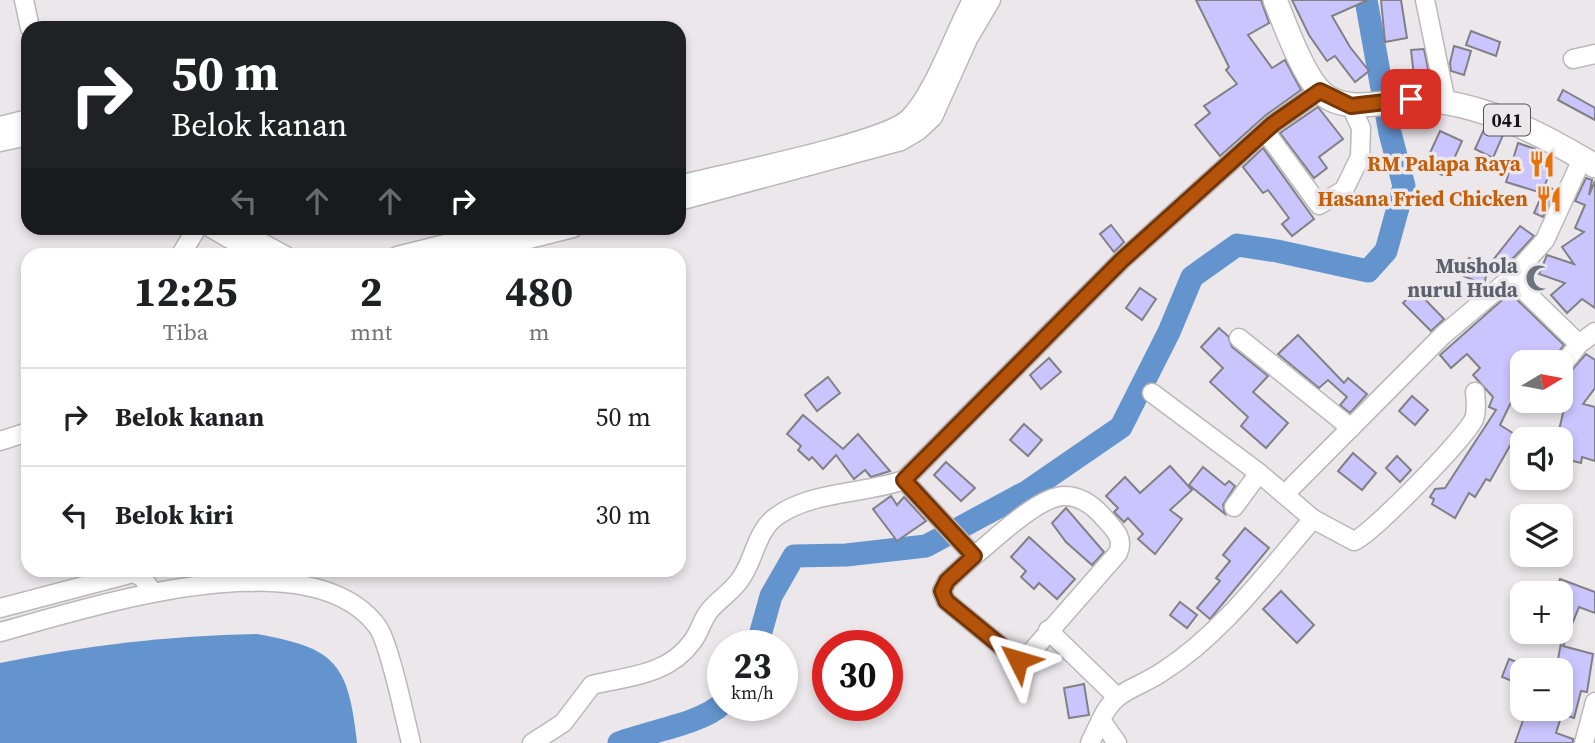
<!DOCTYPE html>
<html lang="id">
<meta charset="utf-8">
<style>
:root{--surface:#fff;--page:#f2f2f2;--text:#202124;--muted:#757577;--line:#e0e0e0}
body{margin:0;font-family:"Source Serif 4",serif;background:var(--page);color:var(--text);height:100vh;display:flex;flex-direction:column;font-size:26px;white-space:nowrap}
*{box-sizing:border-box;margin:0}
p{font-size:23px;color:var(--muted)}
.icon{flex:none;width:38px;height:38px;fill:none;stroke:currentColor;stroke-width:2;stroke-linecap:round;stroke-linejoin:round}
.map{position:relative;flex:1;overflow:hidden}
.details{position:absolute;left:21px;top:248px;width:665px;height:329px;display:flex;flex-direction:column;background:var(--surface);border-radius:21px;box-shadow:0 4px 10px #0003}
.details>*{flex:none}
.hud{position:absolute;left:21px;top:21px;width:665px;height:214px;border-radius:21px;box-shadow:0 4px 10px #0003;background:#202124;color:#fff;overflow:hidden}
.needle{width:46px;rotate:80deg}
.fabs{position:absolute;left:1510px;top:350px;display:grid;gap:14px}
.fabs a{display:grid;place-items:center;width:63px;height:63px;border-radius:14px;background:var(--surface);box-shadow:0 4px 10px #0003;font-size:35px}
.speed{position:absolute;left:707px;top:630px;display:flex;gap:14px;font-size:35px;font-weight:700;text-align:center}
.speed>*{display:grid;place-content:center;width:91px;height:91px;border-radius:50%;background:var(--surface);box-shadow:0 4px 10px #0003;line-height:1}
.speed small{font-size:18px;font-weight:400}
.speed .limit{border:10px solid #d22;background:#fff;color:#111}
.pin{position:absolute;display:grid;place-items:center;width:60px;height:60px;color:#fff;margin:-30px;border-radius:14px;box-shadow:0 4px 10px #0006}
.me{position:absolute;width:77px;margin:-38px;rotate:310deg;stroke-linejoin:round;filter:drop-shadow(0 0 5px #0008)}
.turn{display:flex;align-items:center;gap:24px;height:147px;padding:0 35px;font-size:32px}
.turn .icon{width:91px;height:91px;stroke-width:2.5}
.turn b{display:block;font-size:49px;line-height:60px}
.lanes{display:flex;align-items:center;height:66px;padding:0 35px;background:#0003;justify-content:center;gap:35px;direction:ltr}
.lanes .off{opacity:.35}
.eta{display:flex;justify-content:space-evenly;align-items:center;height:119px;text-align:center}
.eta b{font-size:42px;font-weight:700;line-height:49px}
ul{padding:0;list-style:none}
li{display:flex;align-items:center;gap:21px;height:98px;padding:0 35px;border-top:2px solid var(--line)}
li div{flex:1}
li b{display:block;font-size:26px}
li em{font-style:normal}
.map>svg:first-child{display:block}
.water{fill:#6494cd}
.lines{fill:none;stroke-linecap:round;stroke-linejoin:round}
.river{stroke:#6494cd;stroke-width:23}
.building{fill:#cbc5ff;stroke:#818085;stroke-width:2}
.minor-casing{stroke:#bbb7bb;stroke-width:21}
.major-casing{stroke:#bbb7bb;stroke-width:26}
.minor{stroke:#fff;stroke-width:18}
.major{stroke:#fff;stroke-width:23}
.route-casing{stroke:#753606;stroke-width:18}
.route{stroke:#b45309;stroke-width:12}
.labels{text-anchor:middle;stroke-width:7;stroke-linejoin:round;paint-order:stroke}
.shield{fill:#ebe7eb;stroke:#565356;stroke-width:2}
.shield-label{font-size:19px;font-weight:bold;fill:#161416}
.food-label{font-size:21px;font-weight:bold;fill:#c56008;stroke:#ebe7eb;text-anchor:end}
.worship-label{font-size:21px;font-weight:bold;fill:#5b616d;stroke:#ebe7eb;text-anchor:end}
</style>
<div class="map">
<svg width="1595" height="743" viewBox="0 0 1595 743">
<rect width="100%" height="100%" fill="#ebe7eb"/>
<path class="water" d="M257,634C336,648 348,663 357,743H0V663C86,645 170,636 257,634Z"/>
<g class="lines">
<g class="river">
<polyline points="757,646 771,596 794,556 846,555 926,546 1028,491 1121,427 1169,332 1192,277 1237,245 1277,251 1368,271 1386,251 1404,186 1390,133 1366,0"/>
<path d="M619,743C649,731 702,724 723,703"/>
</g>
</g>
<g class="building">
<polygon points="1196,0 1261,0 1269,23 1248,35 1272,68 1285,60 1301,90 1266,115 1220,156 1195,125 1210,113 1204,106 1237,84 1226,70 1229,67"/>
<polygon points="1292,0 1368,0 1332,16 1350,47 1369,71 1355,82 1335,56 1327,61 1309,35"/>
<polygon points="1381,0 1401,0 1407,38 1385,42"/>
<polygon points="1471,31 1500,42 1496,56 1466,45"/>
<polygon points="1454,46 1471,51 1464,75 1451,71 1450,63"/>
<polygon points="1424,49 1429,74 1414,76 1411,50"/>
<polygon points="1563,90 1595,108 1595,120 1558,100"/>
<polygon points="1318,107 1343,139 1319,157 1327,168 1314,178 1280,133"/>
<polygon points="1485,127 1503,135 1493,158 1475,149"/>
<polygon points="1440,131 1462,141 1446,177 1424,166"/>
<polygon points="1518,143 1535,149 1533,156 1553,163 1542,193 1506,182"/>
<polygon points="1263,148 1314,219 1292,236 1282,224 1289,218 1268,190 1263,193 1243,167"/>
<polygon points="1586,178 1592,180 1589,195 1595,181 1595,308 1582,299 1567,313 1551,295 1565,283 1539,274 1547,255 1574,264 1562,247 1584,232 1575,228 1585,205 1575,201"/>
<polygon points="1546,186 1555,190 1543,217 1534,213"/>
<polygon points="1111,225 1124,242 1114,252 1100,234"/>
<polygon points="1520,226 1534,236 1499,273 1489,265"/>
<polygon points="1469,258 1489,266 1484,284 1463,276"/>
<polygon points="1140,288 1156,299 1142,320 1126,308"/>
<polygon points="1416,290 1444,319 1431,331 1403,303"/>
<polygon points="1510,293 1564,345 1551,362 1522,362 1522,388 1519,386 1500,425 1516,435 1490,481 1486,479 1475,497 1469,493 1455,518 1432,504 1434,499 1430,497 1435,489 1445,488 1496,410 1489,407 1493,397 1473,375 1480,368 1467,354 1451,368 1440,355"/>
<polygon points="1219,328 1228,336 1232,347 1268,376 1253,392 1288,423 1266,448 1241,426 1248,417 1210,382 1223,368 1201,347"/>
<polygon points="1298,335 1344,383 1348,378 1367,394 1350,413 1340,405 1347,397 1328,380 1319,388 1278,354"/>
<polygon points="1586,354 1595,360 1595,388 1583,404 1595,407 1595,461 1582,457 1581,463 1561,458 1561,439 1557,439 1569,387 1562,381"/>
<polygon points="1049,358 1061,372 1041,389 1030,375"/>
<polygon points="828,377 840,393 817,411 805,395"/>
<polygon points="1412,396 1428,410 1415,425 1399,411"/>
<polygon points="803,415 843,449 858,434 890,471 871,477 865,470 854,479 836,455 823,469 812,457 809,460 798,450 801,446 787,434"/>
<polygon points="1024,424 1042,440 1028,456 1010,440"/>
<polygon points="1353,453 1376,473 1362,490 1338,471"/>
<polygon points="1397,456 1411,470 1400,482 1386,468"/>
<polygon points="946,462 975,488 961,501 934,475"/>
<polygon points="1170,466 1192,490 1170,510 1182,519 1155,554 1138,539 1143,534 1128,518 1124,522 1114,512 1118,508 1106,496 1125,477 1140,493"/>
<polygon points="1203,467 1225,485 1229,481 1235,486 1223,505 1225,514 1189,485"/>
<polygon points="891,496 897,505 904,497 926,521 897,541 873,509"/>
<polygon points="1066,508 1104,552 1092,565 1066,542 1052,523"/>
<polygon points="1245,528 1269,548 1210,619 1197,608 1220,581 1216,578 1230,561 1223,555"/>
<polygon points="1029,537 1075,579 1057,599 1039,583 1034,589 1021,577 1026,571 1011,557"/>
<polygon points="1560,579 1595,592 1595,613 1579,607 1563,646 1593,654 1587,692 1581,691 1574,718 1562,714 1556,733 1573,739 1573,743 1515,743 1527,709 1561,709 1561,670 1556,670 1561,643 1532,633 1561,632 1561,593 1555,593"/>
<polygon points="1281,591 1314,625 1297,643 1263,609"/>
<polygon points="1180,602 1197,615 1187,628 1170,615"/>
<polygon points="1509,659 1522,664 1522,685 1502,677"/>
<polygon points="1084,684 1089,715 1069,718 1064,688"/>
</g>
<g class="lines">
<g class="minor-casing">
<g id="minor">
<polyline points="24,0 30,28"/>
<polyline points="1425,0 1446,102"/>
<polyline points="1573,59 1595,54"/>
<polyline points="0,126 28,119"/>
<polyline points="1265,131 1319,205 1344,190 1360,157 1361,128 1351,106"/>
<polyline points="0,142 28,136"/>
<path d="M679,185C721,174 885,142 909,118C934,93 954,33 972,0"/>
<polyline points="679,201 901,141 918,131 933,117 968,39 991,0"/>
<polyline points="211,228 259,256"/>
<polyline points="235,228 286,256"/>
<polyline points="180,256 197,228"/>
<polyline points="397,256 509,228"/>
<polyline points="462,256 573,228"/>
<polyline points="1511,278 1579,344"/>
<polyline points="1239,338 1351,428"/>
<polyline points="1561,367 1579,344 1595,332"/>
<path d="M1152,393L1259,473L1313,519L1354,541C1371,535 1467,436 1474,419C1477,411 1476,401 1475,392"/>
<polyline points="0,441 28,432"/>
<polyline points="1285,494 1443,335 1511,278 1545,240 1582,159"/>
<polyline points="1234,507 1259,473"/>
<path d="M974,556C994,540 1040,495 1065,496C1082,496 1096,508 1106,520C1116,531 1124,539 1118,553L1026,658L1018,660L946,601L942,591L947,581L974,556L904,480L1122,260L1273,124L1320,91"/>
<polyline points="0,608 133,573 142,577 152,591"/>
<polyline points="1048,630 1115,695"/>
<path d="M0,632C89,608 308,535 377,626C389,641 405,719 411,743"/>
<path d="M532,743L563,723L592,685C629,676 668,675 692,642C700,632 702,619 710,610C721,597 735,590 743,575C755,556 757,530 777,516C812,491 864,494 904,480"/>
<polyline points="1090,743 1101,720"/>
<path d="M1117,743L1101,720C1115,689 1135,690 1162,672C1222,634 1267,572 1313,519"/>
<polyline points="1584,743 1595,702"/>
</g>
</g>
<g class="major-casing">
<path id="major" d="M1275,0C1285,24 1302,73 1320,91C1346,118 1394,97 1428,100C1488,106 1544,135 1595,166"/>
</g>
<use href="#minor" class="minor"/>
<use href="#major" class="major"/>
</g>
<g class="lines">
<g class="route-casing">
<polyline id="route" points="1018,660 946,601 942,591 947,581 974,556 904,480 1122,260 1273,124 1320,91 1351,106 1411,99"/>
</g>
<use href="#route" class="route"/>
</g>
<defs>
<g id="restaurant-bare" transform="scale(2.1)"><path d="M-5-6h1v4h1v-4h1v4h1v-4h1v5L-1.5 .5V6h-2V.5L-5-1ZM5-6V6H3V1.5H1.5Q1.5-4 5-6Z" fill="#e8710a" stroke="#ebe7eb" stroke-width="2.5" paint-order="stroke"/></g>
<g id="mosque-bare" transform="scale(2.1)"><path d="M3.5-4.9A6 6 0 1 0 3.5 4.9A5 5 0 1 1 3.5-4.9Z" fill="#6b7280" stroke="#ebe7eb" stroke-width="2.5" paint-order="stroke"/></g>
</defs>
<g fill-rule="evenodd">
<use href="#restaurant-bare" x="1542" y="164"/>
<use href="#restaurant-bare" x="1549" y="199"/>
<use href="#mosque-bare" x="1539" y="278"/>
</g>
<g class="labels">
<rect class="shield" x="1484" y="104.5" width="46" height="31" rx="5"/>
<g class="shield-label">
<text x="1507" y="127">041</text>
</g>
<g class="food-label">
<text x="1521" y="171">RM Palapa Raya</text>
<text x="1528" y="206">Hasana Fried Chicken</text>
</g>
<g class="worship-label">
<text x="1518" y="273">Mushola<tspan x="1518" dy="24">nurul Huda</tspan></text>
</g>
</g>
</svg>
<div class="fabs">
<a><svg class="needle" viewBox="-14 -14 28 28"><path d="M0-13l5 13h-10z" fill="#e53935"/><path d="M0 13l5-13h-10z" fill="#757577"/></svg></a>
<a><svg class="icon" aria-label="sound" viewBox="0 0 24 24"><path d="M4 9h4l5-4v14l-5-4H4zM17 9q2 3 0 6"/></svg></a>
<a><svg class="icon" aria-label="layers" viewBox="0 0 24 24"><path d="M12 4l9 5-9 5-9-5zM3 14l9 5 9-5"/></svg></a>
<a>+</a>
<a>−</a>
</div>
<div class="speed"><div>23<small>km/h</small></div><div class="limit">30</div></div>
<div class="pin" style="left:1411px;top:99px;background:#d93025"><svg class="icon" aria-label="arrive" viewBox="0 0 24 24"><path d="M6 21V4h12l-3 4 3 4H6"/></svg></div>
<svg class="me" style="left:1018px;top:660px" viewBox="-20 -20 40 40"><path d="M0-17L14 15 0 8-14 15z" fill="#b45309" stroke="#fff" stroke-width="4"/></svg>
<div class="hud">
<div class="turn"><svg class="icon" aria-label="right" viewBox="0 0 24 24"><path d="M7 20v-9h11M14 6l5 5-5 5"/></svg><div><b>50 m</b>Belok kanan</div></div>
<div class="lanes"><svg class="icon off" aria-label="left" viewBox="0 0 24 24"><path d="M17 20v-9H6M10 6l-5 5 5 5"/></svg><svg class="icon off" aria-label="ahead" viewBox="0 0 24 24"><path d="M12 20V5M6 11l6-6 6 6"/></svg><svg class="icon off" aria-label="ahead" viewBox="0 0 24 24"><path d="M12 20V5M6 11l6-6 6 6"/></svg><svg class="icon" aria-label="right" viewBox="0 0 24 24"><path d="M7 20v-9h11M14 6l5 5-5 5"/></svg></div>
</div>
<section class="details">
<div class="eta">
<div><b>12:25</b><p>Tiba</p></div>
<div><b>2</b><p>mnt</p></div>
<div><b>480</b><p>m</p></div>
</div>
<ul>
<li><svg class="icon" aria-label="right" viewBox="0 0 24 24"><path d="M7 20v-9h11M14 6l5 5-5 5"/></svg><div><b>Belok kanan</b></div><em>50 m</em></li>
<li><svg class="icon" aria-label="left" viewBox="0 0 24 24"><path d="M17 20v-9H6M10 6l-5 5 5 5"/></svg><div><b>Belok kiri</b></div><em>30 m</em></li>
</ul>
</section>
</div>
